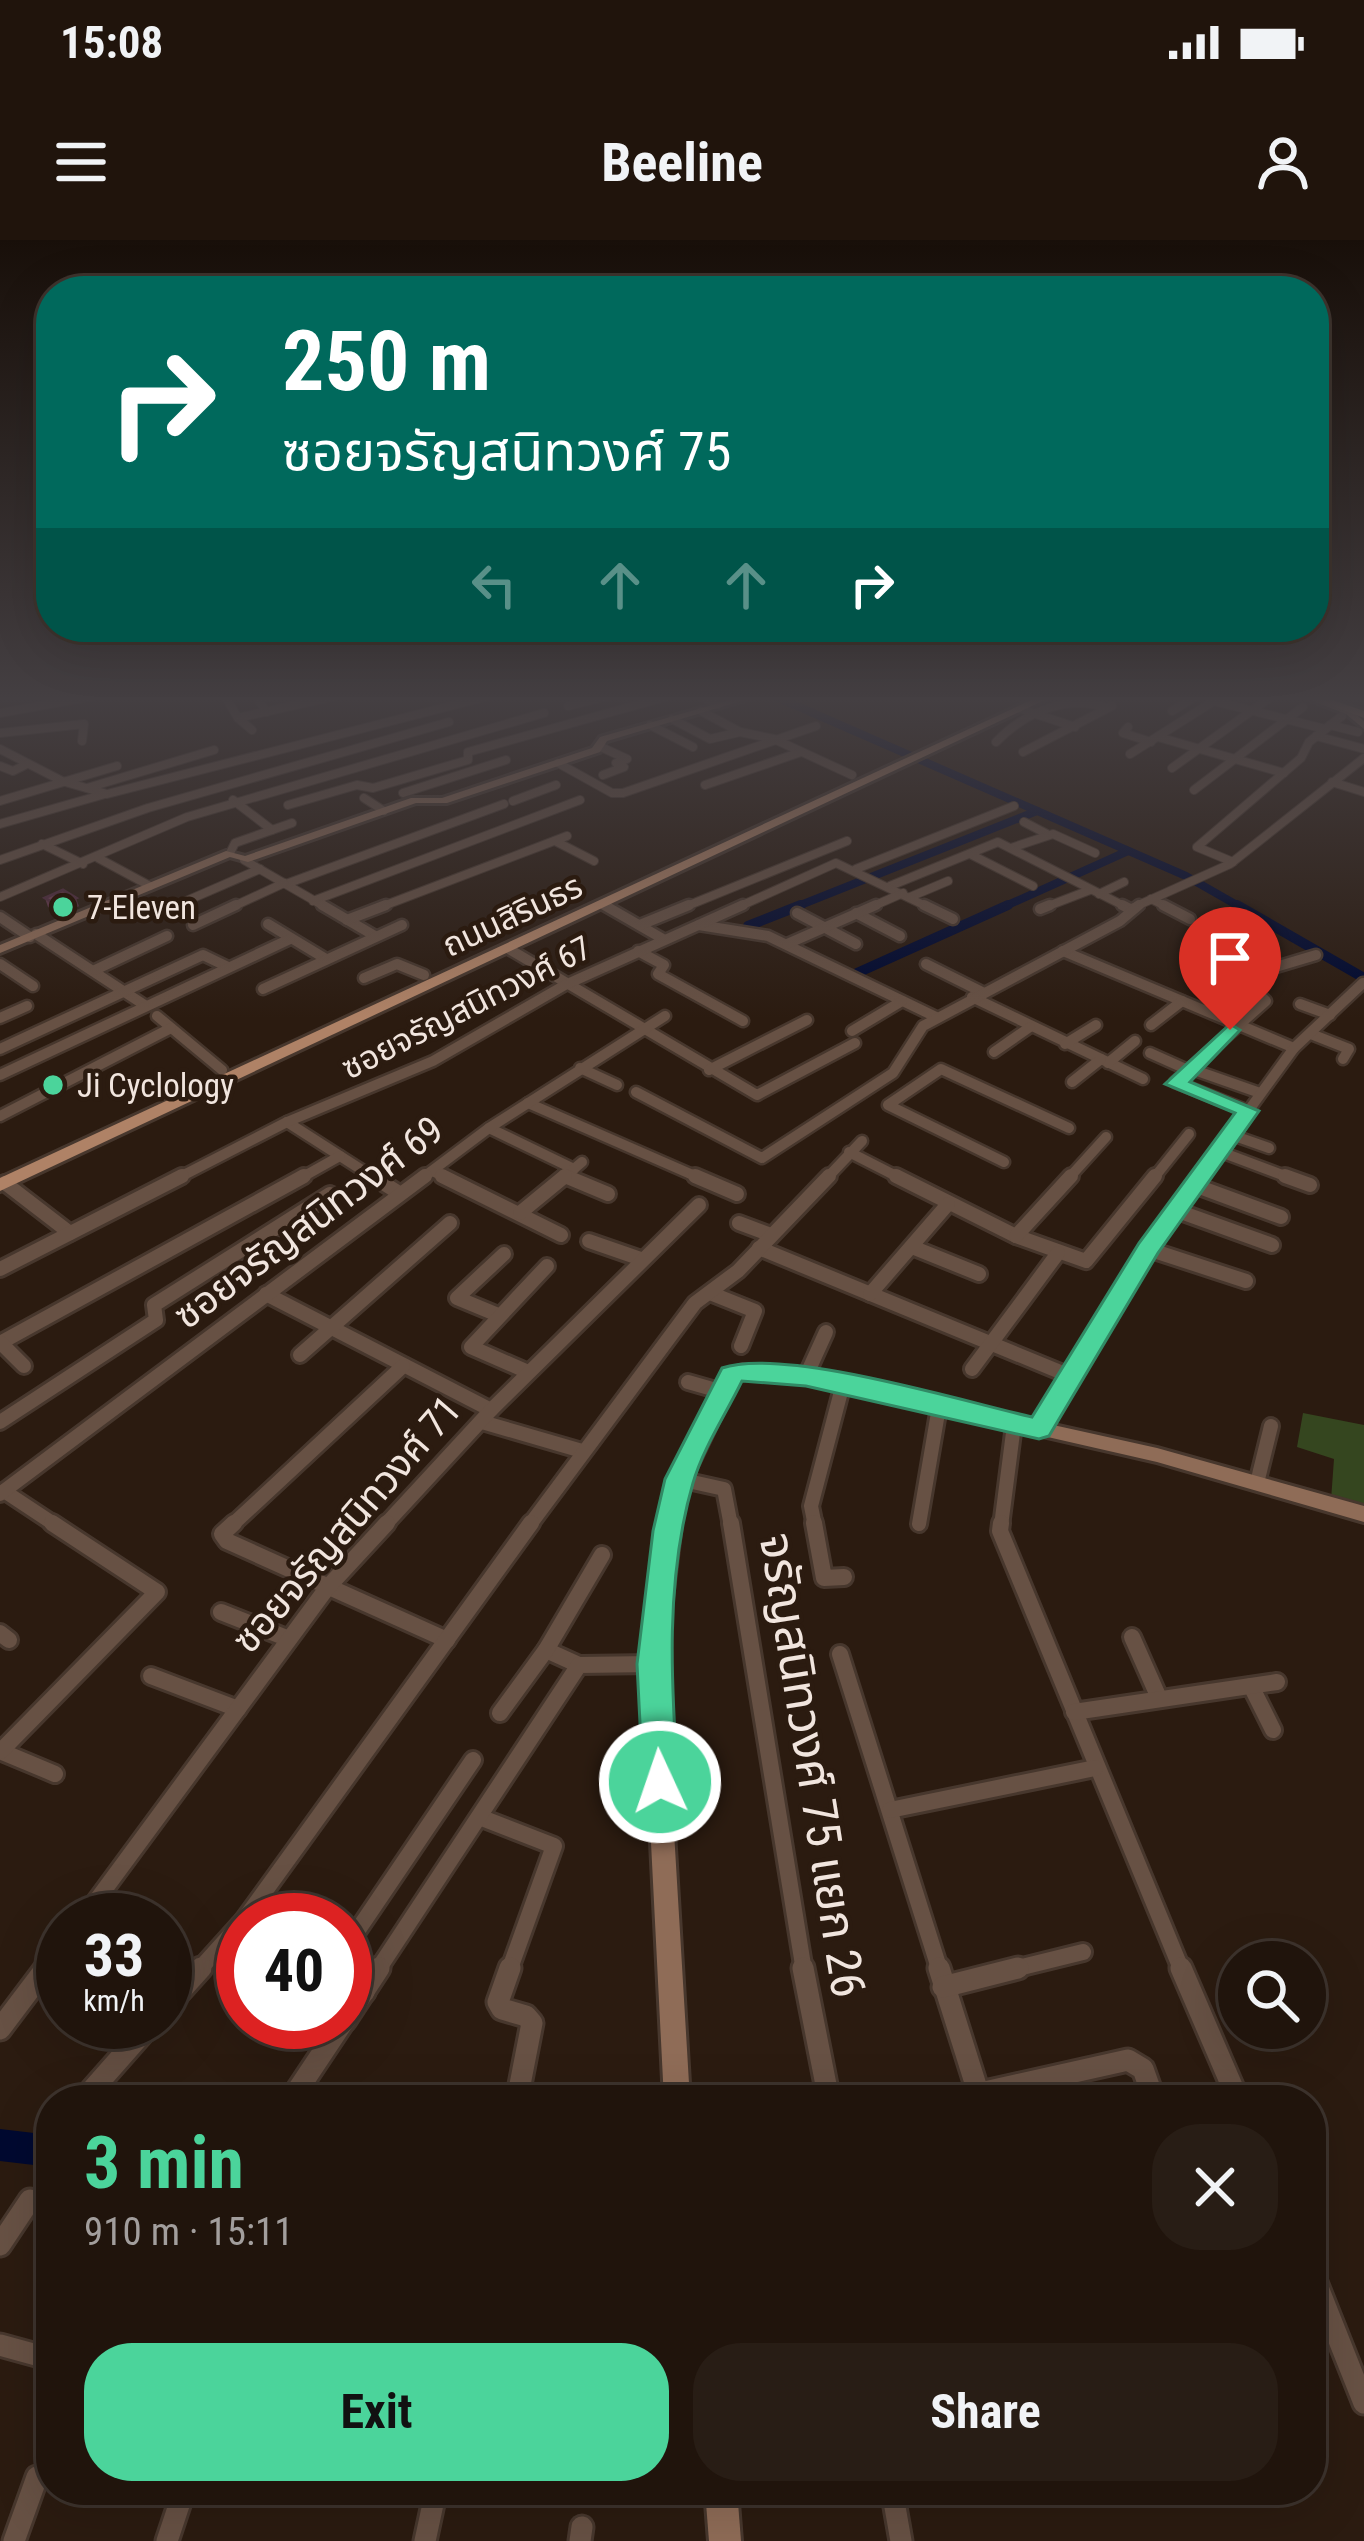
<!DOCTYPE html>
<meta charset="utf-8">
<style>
:root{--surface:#20140c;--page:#281d15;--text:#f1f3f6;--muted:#a29e9d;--line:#3d332d;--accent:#4bd49b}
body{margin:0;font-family:"Roboto Condensed","Noto Sans Thai",sans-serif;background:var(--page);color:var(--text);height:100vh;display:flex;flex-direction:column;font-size:45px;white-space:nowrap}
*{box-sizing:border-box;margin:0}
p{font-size:39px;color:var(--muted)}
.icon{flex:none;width:66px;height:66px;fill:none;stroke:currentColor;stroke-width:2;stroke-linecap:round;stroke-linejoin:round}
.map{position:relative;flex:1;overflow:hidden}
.details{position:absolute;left:36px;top:1845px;width:1290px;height:420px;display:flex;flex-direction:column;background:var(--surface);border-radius:48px;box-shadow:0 12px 48px #0002,0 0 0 3px var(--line)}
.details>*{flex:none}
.guide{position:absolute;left:36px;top:36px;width:1293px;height:366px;border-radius:48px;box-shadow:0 12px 48px #0002,0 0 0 3px var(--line);background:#00695c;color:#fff;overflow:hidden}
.buttons{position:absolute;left:1218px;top:1701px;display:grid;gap:24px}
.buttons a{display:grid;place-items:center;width:108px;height:108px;border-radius:50%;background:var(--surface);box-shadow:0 12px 48px #0002,0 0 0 3px var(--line);font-size:60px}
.speed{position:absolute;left:36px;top:1653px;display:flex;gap:24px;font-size:60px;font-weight:700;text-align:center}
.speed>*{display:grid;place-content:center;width:156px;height:156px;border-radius:50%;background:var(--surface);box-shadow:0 12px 48px #0002,0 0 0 3px var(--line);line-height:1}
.speed small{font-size:30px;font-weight:400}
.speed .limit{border:18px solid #d22;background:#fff;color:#111}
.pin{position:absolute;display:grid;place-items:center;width:102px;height:102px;color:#fff;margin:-123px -51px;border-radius:50% 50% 50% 0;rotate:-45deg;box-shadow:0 0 12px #0007}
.pin .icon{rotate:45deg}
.me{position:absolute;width:132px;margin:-66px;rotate:357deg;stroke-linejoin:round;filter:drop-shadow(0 0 9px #0008)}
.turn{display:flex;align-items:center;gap:42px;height:252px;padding:0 48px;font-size:54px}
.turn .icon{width:156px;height:156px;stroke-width:2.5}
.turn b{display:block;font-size:84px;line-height:102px}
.lanes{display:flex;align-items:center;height:114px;padding:0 48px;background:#0003;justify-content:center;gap:60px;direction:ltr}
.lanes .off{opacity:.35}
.round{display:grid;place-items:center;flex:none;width:126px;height:126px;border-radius:48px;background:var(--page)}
.overview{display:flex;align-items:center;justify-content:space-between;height:204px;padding:0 48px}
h1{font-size:72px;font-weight:700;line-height:90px;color:var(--accent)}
.primary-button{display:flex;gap:24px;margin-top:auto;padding:24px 48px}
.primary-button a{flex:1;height:138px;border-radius:48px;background:var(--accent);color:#111;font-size:48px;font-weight:700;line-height:138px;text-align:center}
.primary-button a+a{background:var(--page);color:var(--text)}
.status{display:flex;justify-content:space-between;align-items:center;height:84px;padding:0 60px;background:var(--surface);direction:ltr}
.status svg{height:33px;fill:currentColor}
header{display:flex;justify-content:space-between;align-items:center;height:156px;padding:0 48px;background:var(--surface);font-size:54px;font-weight:700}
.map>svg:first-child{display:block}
.green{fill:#35461f}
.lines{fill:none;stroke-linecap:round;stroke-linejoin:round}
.canal-far1{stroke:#000930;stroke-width:8}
.canal{stroke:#000930;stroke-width:10}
.river{fill:#000930;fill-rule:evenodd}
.street-far4-casing{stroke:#47372d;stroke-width:10}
.street-far3-casing{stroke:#47372d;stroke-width:15}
.street-far2-casing{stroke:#47372d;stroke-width:20}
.street-far1-casing{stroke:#47372d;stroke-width:22}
.street-casing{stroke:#47372d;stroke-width:27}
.secondary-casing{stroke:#47372d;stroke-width:6}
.primary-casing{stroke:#47372d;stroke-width:6}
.street-far4{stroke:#675144;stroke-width:8}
.street-far3{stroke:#675144;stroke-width:10}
.street-far2{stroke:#675144;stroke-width:14}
.street-far1{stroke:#675144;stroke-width:16}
.street{stroke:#675144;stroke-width:21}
.secondary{fill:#8f6c57;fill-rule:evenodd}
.primary{fill:#af8266;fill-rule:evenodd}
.wall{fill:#633549}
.shaded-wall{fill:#502b3c}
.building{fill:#733e55;stroke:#502b3c;stroke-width:3}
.route{fill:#4bd49b;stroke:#318a65;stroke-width:3}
.poi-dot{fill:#4bd49b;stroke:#2b1b10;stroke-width:4.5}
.labels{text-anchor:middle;stroke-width:9;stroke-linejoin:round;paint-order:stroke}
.far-poi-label{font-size:33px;fill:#f1e5de;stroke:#2b1b10;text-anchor:start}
.far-street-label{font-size:33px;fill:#f1e5de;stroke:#2b1b10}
.street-label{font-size:39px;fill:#f1e5de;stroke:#2b1b10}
.near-street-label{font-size:48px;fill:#f1e5de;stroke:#2b1b10}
</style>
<div class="status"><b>15:08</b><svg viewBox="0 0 49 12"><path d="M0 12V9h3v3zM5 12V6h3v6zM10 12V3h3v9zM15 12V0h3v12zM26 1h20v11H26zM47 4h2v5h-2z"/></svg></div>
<header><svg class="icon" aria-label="menu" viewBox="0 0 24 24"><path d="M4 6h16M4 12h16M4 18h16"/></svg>Beeline<svg class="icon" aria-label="person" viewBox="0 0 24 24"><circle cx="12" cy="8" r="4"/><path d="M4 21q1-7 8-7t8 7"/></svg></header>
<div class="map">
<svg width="1364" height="2301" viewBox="0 0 1364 2301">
<rect width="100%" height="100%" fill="#2b1b10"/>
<polygon class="green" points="1303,1173 1364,1185 1364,1269 1331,1260 1334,1219 1297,1207"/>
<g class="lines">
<g class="canal-far1">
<polyline points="774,456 1186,636 1242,668"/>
<polyline points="793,668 1037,571"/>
<polyline points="1001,668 1128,611"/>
</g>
<g class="canal">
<polyline points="1237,665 1364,738"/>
<polyline points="748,686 801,665"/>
<polyline points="857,733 1008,665"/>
</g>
<polygon class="river" points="0,1889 51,1895 51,1927 0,1921"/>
<g class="street-far4-casing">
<g id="street-far4">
<polyline points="225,456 238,478 335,456"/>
<polyline points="700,456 718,465"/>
<polyline points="1214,461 1325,489"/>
<polyline points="568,466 608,456"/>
<polyline points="1021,469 1075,487"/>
<polyline points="701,471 740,492 774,499 852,535"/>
<polyline points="1172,471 1196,456"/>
<polyline points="267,472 258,459 271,456"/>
<polyline points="0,473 94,456"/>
<polyline points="238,478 252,490"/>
<polyline points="672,479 710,499 740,492"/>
<polyline points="650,485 693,507"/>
<polyline points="1330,485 1358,492"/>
<polyline points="1128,487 1123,493 1151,502"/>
<polyline points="0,493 84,484 82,501"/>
<polyline points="1316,496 1364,509"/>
<polyline points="1158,497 1284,533"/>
<path d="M996,502C1025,472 1067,454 1107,468"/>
<polyline points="601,507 627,519 616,523 624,527 603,535"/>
<polyline points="0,509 62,541 107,554 489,456"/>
<polyline points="1023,512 1112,466"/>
<polyline points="1130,514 1217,459"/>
<polyline points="558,523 612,553 623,553 816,486"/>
<polyline points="0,526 13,531 27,524"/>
<polyline points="1172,528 1272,456"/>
<polyline points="1332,542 1364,552"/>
<polyline points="705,545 801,512"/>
<polyline points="87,548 214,510"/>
<polyline points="1194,550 1303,467"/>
<polyline points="403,553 506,520"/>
<polyline points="364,558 384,571"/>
<polyline points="233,560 272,590"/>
<polyline points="0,561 117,526"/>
<polyline points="513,561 556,545"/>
<polyline points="288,565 357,545 373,548 468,520 468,512 669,456"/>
<polyline points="1024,582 1047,594"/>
<polyline points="0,584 105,554"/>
<polyline points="555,601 594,621"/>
<polyline points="42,604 83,624"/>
<polyline points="1011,608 1053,594 1095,613"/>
<polyline points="230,613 235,603 292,583"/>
<polyline points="970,614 1033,646"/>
<polyline points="98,618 150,646"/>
<polyline points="0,620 148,568 449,482"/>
<polyline points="244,620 327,668"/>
<polyline points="1233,622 1197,607 1301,518 1309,502 1342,476"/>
<polyline points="856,629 1014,566"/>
<polyline points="286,644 504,564"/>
<polyline points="890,646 998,602 1128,668"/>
<polyline points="1099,654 1124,642"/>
<polyline points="0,657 187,577 544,473"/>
<polyline points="910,657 948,641"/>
<polyline points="1151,659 1169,668"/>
<polyline points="313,661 580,560"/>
<polyline points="177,665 260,629"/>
<polyline points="604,665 609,668"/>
<polyline points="230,668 284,643"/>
<polyline points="378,668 567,596"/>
<polyline points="682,668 847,601"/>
<polyline points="736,668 836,623 930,668"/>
<polyline points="869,668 903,653"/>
<polyline points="1043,668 1090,650"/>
<polyline points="1132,668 1230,624 1364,518"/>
</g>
</g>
<g class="street-far3-casing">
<g id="street-far3">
<polyline points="322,665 375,696"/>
<polyline points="604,665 663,699"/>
<polyline points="924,665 953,679"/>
<polyline points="1122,665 1130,669"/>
<polyline points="1163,665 1190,679"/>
<polyline points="1040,669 1050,665"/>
<polyline points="797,673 856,704"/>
<polyline points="856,673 900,696"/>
<polyline points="0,677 30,697"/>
<polyline points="347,680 386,665"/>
<polyline points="268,684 326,719"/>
<polyline points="193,685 236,665"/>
<polyline points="640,685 689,665"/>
<polyline points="699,685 768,696 936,777"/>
<polyline points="36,694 146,766"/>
<polyline points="787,704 876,665"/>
<polyline points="509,709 757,855 855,803"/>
<polyline points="638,711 664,725 658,734 743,781"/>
<polyline points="1063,711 1294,808"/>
<polyline points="0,724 33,746"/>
<polyline points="926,724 982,752"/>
<polyline points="95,730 167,696"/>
<polyline points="364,738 397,724 424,735"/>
<polyline points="263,749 402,685"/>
<polyline points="972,757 1143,839"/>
<polyline points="1300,764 1330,775"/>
<polyline points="157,776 222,830"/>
<polyline points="0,778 27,766"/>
<polyline points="1151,785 1182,761"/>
<polyline points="852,791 902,761"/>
<polyline points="1311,794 1349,809 1343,819"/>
<polyline points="1065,804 1096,785"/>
<polyline points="0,809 203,715 228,727"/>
<polyline points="994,812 1030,787"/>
<polyline points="1150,813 1188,830"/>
<polyline points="1108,823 1135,801"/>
<polyline points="580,828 617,845"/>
<polyline points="709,830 807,780"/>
<polyline points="1200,832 1260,853"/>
<polyline points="0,835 290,699"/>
<polyline points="1072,842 1101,819"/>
<polyline points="636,852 762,918 893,833 923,786 1120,681 1139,665"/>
<polyline points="528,863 702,939"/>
<polyline points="1248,871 1175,842 1266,761 1248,744 1269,729 1316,715"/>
<polyline points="0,876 171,788"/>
<polyline points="287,882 376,939"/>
<polyline points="489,888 574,929"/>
<polyline points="1232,895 1269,908"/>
<polyline points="849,912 902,939"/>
<polyline points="1221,912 1293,939"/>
<polyline points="1004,922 888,865 941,829 1069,888"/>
<polyline points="433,931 448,939"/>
<polyline points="565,936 571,939"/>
<polyline points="176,939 287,882 433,821 565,745 743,665"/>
<polyline points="299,939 340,916"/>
<polyline points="421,939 489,888 665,776"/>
<polyline points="562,939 582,922"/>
<polyline points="826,939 862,901"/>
<polyline points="1068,939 1106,897"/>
<polyline points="1153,939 1189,894"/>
<polyline points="1199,939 1294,808 1363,743"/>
</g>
</g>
<g class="street-far2-casing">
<g id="street-far2">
<polyline points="372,936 399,953"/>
<polyline points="442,936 561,995"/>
<polyline points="565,936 608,954"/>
<polyline points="695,936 737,954"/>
<polyline points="896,936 1016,996 1086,1021 1155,936"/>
<polyline points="1285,936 1310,945"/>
<polyline points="5,943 70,993"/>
<polyline points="1194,945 1281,977"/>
<polyline points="1175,970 1272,1005"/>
<polyline points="520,973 565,936"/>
<polyline points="739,983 771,995"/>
<polyline points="1016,996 1071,936"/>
<polyline points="589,1001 641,1019"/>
<polyline points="912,1007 979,1034"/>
<polyline points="759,1008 1070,1136"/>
<polyline points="1148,1009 1246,1041"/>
<polyline points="0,1029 182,936"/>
<polyline points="710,1053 755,1071 741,1106"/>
<polyline points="266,1054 491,1170"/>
<polyline points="870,1054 948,964"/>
<polyline points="498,1075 457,1058 504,1014"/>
<polyline points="0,1103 304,936"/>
<polyline points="1,1103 24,1126"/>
<polyline points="300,1115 450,983"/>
<polyline points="972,1129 1058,1013"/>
<polyline points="528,1132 471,1107 547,1026"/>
<polyline points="806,1136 826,1092"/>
<polyline points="688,1142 723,1152"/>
<polyline points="0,1182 156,1080 154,1065 330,954"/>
<polyline points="482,1182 582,1211"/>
<polyline points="1039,1189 1148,1009 1201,936"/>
<polyline points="679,1239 724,1249 731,1286"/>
<polyline points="1257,1243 1271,1186"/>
<polyline points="4,1251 57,1286"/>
<polyline points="0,1254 425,936"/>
<polyline points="919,1284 939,1167"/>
<polyline points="231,1286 403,1126"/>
<polyline points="384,1286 491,1170 699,965"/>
<polyline points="529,1286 695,1063 738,1031 829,936"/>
<polyline points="815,1286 811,1266 843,1144"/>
<polyline points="1001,1286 1014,1185"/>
</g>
</g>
<g class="street-far1-casing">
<g id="street-far1">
<polyline points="234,1283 222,1294 227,1301 447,1400"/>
<polyline points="731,1283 804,1731"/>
<polyline points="814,1283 824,1338 844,1337"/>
<polyline points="1001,1283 1000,1291 1182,1731"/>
<polyline points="221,1372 289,1399"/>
<polyline points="0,1393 9,1400"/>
<polyline points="1132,1397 1159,1458"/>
<polyline points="546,1410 579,1425"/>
<polyline points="840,1414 940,1731"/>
<polyline points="151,1436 238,1469"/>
<polyline points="1251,1446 1273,1490"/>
<polyline points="1074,1472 1277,1442"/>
<polyline points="500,1473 546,1410 602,1315"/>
<polyline points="0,1511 55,1534"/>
<polyline points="1,1511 157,1352 52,1283"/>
<polyline points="890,1570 1095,1528"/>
<polyline points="482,1578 554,1606 509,1731"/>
<polyline points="82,1680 327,1348 387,1283"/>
<polyline points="244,1680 531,1283"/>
<polyline points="345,1709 473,1520"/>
<polyline points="44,1731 63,1706"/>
<polyline points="198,1731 243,1681"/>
<polyline points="377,1731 579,1425 653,1424"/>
<polyline points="1006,1731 1083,1712"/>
</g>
</g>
<g class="street-casing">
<g id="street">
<polyline points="510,1728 498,1762 502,1769 526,1776 532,1783 517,1860"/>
<polyline points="803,1728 829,1860"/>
<polyline points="939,1728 979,1855"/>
<polyline points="1181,1728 1238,1860"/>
<polyline points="345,1737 364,1752"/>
<polyline points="943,1747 1018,1728"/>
<polyline points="165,1768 201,1728"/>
<polyline points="345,1780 379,1728"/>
<polyline points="0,1789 46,1728"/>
<polyline points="92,1850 152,1782"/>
<polyline points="291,1860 343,1782"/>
<polyline points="949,1860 1128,1820 1143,1829 1154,1860"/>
<polyline points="0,2005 30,1960"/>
<polyline points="1311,2030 1364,2163"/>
<polyline points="0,2105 51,2119"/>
<polyline points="892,2250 901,2301"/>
<polyline points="14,2301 37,2237"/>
<polyline points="167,2301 184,2250"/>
<polyline points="425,2301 436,2250"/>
<polyline points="580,2301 582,2287"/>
</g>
</g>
<g class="secondary-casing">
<g id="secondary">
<polygon points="744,456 758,456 607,501 600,512 447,563 416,563 248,622 230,617 0,713 0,705 226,611 245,616 411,558 442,558 592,508 600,497"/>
<path d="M1300,456C1322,455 1348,466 1364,481V489L1346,474Z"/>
<polygon points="743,1125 806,1130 1157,1208 1364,1266 1364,1282 1157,1222 806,1142 739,1139 685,1252 664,1424 690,1860 664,1860 642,1424 665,1252 726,1130"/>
<polygon points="705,2250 737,2250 741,2301 709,2301"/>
</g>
</g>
<g class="primary-casing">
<g id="primary">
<polygon points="1040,456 1053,456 0,951 0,938"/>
<polygon points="1307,456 1321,456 1364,471 1364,478"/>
</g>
</g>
<use href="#street-far4" class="street-far4"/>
<use href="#street-far3" class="street-far3"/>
<use href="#street-far2" class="street-far2"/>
<use href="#street-far1" class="street-far1"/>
<use href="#street" class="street"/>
<use href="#secondary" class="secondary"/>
<use href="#primary" class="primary"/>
</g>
<polygon class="wall" points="45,658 79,666 60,674 48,667"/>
<polygon class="shaded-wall" points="76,658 79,666 60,674 57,665"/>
<polygon class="building" points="63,650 76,658 57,665 45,658"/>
<linearGradient id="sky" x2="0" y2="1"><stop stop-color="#180f09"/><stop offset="0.59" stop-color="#443f42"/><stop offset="1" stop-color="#443f42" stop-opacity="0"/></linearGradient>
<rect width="1364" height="778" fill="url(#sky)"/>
<path class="route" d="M1230,784L1240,790L1190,842L1259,871L1158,1013L1049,1196L1039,1199L806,1146L742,1141C726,1174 703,1208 693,1243C665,1339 671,1443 678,1542L673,1553L660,1558L648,1553L643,1542L637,1424L653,1291L665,1239L722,1128C784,1107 962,1161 1032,1177L1139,1003L1235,873L1165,844Z"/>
<g class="poi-dot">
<circle cx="63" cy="667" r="12"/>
<circle cx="53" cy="845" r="12"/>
</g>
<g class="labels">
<g class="far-poi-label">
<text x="87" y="679">7-Eleven</text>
<text x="77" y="857">Ji Cyclology</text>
</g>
<g class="far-street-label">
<text transform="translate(512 675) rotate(-25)" y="12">ถนนสิรินธร</text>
<text transform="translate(466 767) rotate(-27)" y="12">ซอยจรัญสนิทวงศ์ 67</text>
</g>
<g class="street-label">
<text transform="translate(308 982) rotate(-37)" y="14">ซอยจรัญสนิทวงศ์ 69</text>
<text transform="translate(346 1284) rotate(-49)" y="14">ซอยจรัญสนิทวงศ์ 71</text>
</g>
<g class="near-street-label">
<text transform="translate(813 1525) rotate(81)" y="17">จรัญสนิทวงศ์ 75 แยก 26</text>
</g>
</g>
</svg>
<div class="buttons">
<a><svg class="icon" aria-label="search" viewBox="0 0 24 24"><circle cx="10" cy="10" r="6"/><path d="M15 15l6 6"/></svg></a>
</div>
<div class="speed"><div>33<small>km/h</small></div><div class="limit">40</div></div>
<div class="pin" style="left:1230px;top:790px;background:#d93025"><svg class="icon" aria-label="arrive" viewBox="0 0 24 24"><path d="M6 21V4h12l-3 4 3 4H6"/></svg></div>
<svg class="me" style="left:660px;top:1542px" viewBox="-20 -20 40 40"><circle r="17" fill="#4bd49b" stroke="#fff" stroke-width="3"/><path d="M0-11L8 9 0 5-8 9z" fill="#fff"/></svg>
<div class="guide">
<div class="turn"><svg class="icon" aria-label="right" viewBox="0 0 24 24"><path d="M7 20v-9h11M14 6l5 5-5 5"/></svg><div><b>250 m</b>ซอยจรัญสนิทวงศ์ 75</div></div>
<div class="lanes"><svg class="icon off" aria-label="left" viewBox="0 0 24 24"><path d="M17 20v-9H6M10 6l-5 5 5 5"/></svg><svg class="icon off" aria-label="ahead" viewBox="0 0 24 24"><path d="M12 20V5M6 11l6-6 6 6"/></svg><svg class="icon off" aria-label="ahead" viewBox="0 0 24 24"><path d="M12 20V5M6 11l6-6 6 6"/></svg><svg class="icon" aria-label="right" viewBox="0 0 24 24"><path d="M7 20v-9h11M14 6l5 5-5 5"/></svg></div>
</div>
<section class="details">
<div class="overview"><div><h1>3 min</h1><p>910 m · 15:11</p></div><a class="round"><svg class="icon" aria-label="close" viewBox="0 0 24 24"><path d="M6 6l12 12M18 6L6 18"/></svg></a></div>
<div class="primary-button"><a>Exit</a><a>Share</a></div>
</section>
</div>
